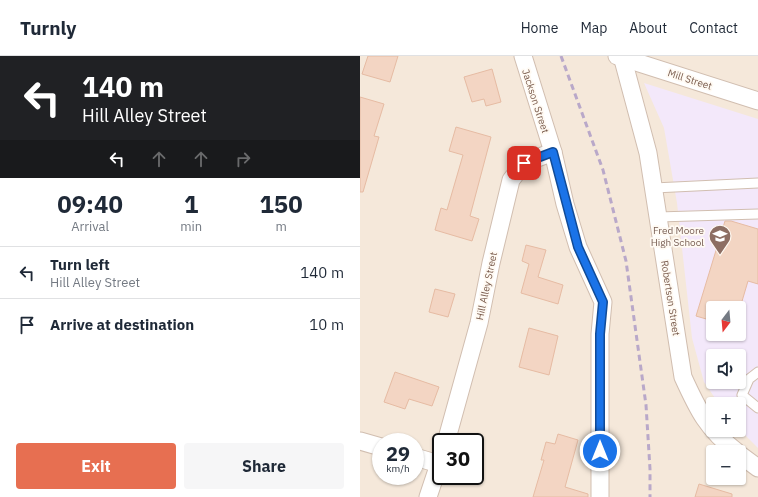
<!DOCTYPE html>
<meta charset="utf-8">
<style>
:root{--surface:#fff;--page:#f6f6f7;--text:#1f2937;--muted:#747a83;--line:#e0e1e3;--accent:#e76f51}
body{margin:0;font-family:"IBM Plex Sans",sans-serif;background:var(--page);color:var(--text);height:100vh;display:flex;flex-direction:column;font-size:15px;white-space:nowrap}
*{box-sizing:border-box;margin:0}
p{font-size:13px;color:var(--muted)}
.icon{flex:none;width:22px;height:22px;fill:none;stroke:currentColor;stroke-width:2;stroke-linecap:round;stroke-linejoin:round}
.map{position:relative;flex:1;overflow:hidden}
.side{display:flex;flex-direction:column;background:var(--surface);width:360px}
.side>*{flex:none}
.hud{background:#202124;color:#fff;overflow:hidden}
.needle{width:26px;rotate:196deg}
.fabs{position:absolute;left:346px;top:245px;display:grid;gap:8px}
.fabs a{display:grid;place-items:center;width:40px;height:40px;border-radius:4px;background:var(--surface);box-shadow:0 1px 3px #0004;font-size:20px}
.speed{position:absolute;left:12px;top:377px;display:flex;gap:8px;font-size:20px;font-weight:700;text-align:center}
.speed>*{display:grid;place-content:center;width:52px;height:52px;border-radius:50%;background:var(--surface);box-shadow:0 1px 3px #0004;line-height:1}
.speed small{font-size:10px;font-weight:400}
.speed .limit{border:2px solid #111;border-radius:6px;background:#fff;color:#111}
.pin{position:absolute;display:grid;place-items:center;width:34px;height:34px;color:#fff;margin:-17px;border-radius:8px;box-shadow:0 2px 6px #0006}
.me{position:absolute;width:44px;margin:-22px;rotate:0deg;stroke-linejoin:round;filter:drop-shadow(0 0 3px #0008)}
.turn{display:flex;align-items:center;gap:14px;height:84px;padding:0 16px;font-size:18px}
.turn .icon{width:52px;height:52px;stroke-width:2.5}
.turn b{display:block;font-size:28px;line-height:34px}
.lanes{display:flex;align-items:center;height:38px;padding:0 16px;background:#0003;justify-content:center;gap:20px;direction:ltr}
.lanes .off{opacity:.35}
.eta{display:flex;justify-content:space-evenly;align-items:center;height:68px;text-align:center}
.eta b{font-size:24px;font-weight:700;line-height:28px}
.button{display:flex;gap:8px;margin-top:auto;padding:8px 16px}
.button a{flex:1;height:46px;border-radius:4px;background:var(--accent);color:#fff;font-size:16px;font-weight:700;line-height:46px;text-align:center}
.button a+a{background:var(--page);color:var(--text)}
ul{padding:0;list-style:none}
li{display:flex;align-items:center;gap:12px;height:52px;padding:0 16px;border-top:1px solid var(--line)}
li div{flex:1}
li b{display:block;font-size:15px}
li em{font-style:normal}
header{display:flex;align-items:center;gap:24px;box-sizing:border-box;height:56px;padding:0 20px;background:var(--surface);border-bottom:1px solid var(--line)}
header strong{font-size:19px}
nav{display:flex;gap:22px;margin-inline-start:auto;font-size:14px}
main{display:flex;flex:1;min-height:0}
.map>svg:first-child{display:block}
.residential{fill:#f5e8da;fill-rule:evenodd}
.education{fill:#f3e8fa;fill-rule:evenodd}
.building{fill:#f3d5c3;stroke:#e6bba3}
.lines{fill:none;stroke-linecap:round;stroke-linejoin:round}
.service-casing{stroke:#d1beb0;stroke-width:11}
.minor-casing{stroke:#d1beb0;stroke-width:19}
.service{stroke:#fff;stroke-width:9}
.minor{stroke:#fff;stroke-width:17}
.rail{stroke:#b9a8c9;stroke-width:3;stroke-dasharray:6 4;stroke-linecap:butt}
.route-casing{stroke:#114b97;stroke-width:10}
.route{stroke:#1a73e8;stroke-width:7}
.labels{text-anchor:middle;stroke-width:3.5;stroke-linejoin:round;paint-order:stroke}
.street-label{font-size:10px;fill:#7a5c4d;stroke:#fffaf3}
.education-label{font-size:10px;fill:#785e54;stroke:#fffaf3;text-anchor:end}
</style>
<header>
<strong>Turnly</strong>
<nav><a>Home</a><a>Map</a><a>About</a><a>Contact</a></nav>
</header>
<main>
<section class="side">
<div class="hud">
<div class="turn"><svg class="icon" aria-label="left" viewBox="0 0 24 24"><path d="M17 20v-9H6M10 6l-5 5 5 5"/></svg><div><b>140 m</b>Hill Alley Street</div></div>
<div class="lanes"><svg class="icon" aria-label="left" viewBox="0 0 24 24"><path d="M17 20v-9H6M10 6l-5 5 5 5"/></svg><svg class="icon off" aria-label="ahead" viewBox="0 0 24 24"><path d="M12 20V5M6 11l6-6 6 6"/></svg><svg class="icon off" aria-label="ahead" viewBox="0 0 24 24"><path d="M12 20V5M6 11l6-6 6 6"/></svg><svg class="icon off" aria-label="right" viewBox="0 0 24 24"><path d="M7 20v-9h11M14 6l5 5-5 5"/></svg></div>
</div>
<div class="eta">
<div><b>09:40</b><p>Arrival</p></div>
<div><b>1</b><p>min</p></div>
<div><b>150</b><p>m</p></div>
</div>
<ul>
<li><svg class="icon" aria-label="left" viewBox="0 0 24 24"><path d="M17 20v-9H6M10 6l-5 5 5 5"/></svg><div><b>Turn left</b><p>Hill Alley Street</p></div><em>140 m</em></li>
<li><svg class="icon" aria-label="arrive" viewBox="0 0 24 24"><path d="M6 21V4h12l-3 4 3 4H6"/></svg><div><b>Arrive at destination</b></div><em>10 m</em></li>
</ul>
<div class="button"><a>Exit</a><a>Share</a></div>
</section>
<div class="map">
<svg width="398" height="441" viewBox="0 0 398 441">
<rect width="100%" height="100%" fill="#fdf6ec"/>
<path class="residential" d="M0,0H398V441H0ZM353,252H379V278H353ZM353,300H379V326H353ZM353,348H379V374H353ZM21,386H55V420H21ZM81,386H115V420H81ZM353,396H379V422H353Z"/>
<path class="education" d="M284,27L398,63V392L379,373V348H359L344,326L332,282L317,147L304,72ZM353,252H379V278H353ZM353,300H379V326H353Z"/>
<g class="building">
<polygon points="8,0 38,0 30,26 2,18"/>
<polygon points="132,13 141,46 126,50 124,43 112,46 104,21"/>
<polygon points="0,41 24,48 14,80 19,81 3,136 0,136"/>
<polygon points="96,71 131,81 110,160 119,163 112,185 75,174 81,152 87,154 103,99 89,95"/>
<polygon points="365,165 371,165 398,173 398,228 388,225 380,252 353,252 353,265 336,260"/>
<polygon points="166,189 186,194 178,221 203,229 198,248 161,237 169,208 162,205"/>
<polygon points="75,233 95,238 88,261 69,256"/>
<polygon points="169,272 198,280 189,319 159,311"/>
<polygon points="35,316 79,331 72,350 49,343 45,353 24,346"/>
<polygon points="198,378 218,384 205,431 228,438 228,441 173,441 184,404 181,404 186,386 195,388"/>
<polygon points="339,428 372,438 372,441 335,441"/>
</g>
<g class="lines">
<g class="service-casing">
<g id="service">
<polyline points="294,132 398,127"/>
<polyline points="298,161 398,158"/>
<polyline points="398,316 389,323 382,339 398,352"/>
</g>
</g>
<g class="minor-casing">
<g id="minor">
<polyline points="163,0 193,96 205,148 218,191 243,246 240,278 240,441"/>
<polyline points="257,0 398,45"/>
<path d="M262,0L288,97L323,321C338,354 347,373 377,396"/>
<polyline points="0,385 21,391"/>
<polyline points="86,386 119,267 131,207 151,124 164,107 193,96"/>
<polyline points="379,398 398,412"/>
<polyline points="55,401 79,408"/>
<polyline points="68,441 81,402"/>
</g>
</g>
<use href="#service" class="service"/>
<use href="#minor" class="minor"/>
<polyline class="rail" points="201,0 243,114 266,205 286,349 290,413 290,441"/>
</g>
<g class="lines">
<g class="route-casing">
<polyline id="route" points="164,107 193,96 218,191 243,246 240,278 240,395"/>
</g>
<use href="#route" class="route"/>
</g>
<defs>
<g id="school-pin" transform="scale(1.15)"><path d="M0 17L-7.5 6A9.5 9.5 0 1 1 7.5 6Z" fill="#8d6e63" stroke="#fffaf3"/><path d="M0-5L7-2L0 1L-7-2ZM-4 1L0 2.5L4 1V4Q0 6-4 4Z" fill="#fff"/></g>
</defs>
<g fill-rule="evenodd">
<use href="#school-pin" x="360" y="180"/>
</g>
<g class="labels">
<g class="street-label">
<text transform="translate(330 23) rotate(18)" y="4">Mill Street</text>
<text transform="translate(176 45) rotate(72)" y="4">Jackson Street</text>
<text transform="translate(126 230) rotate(-78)" y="4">Hill Alley Street</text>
<text transform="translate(311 242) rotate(81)" y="4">Robertson Street</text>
</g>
<g class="education-label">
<text x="344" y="178">Fred Moore<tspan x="344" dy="12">High School</tspan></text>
</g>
</g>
</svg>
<div class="fabs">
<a><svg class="needle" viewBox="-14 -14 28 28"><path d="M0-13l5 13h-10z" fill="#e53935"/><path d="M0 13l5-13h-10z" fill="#747a83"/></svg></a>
<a><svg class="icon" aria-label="sound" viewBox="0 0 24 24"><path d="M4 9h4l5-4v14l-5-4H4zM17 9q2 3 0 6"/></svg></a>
<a>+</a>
<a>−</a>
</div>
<div class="speed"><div>29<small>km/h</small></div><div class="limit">30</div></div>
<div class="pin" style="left:164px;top:107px;background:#d93025"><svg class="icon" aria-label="arrive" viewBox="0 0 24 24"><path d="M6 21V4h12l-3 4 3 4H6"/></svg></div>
<svg class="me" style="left:240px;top:395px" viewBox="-20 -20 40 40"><circle r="17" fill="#1a73e8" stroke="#fff" stroke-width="3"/><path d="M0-11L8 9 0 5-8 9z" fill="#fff"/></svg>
</div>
</main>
